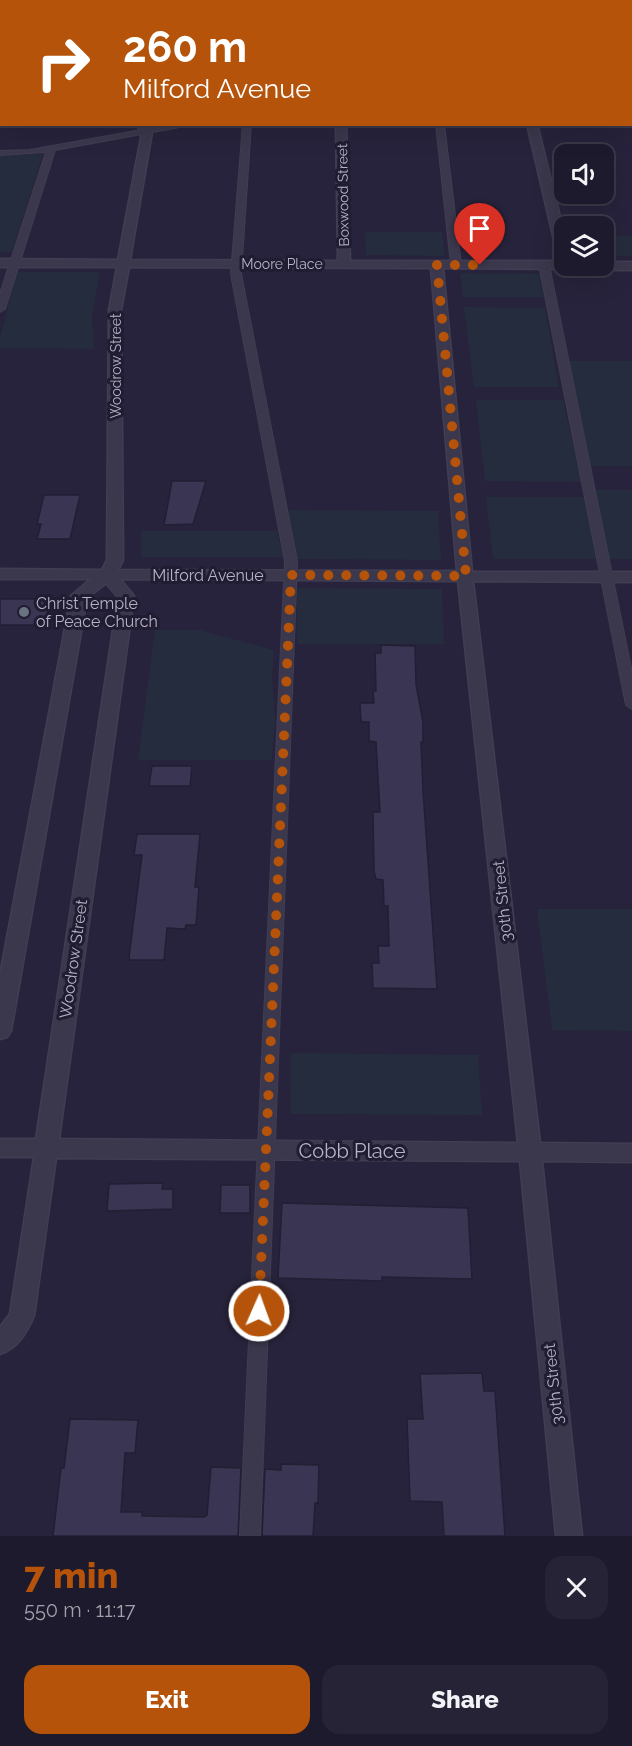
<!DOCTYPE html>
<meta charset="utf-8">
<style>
:root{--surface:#1d1a2d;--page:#252335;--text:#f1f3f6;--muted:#a0a1aa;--line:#3b3849;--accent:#b45309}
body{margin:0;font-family:Raleway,sans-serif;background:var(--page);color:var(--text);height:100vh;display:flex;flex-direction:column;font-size:22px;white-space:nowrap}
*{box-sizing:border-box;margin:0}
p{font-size:20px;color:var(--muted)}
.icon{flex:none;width:33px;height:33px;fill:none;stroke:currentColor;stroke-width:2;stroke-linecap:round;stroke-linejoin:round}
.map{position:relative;height:1536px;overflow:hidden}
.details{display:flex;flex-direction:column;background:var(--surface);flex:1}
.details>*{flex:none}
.guide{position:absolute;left:0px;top:0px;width:633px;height:126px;box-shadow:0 6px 24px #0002,0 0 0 2px var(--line);background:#b45309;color:#fff;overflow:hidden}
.fabs{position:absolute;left:554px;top:144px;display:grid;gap:12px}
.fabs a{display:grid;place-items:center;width:60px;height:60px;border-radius:12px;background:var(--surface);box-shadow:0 6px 24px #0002,0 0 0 2px var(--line);font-size:30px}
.pin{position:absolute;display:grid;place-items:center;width:51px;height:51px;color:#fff;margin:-62px -26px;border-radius:50% 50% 50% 0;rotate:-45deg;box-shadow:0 0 6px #0007}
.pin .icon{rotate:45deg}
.me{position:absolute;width:66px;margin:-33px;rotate:2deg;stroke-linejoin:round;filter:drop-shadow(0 0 4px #0008)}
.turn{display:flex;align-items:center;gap:21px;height:126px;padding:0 24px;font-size:27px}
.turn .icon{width:78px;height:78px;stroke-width:2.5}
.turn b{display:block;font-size:42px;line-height:51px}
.round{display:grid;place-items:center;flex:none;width:63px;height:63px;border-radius:18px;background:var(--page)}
.overview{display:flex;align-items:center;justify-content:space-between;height:102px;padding:0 24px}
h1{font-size:36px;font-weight:800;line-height:45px;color:var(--accent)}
.primary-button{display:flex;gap:12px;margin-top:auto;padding:12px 24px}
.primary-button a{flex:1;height:69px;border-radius:18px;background:var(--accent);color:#fff;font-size:24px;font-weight:800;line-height:69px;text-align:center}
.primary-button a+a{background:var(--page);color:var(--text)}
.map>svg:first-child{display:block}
.green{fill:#252c3d}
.building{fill:#3a3552;stroke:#221e33;stroke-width:1.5}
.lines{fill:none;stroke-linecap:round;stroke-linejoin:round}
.lane-casing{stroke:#413d52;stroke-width:2}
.street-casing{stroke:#413d52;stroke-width:3}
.secondary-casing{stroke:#413d52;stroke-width:3}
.lane{fill:#3b374c;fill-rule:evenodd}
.street{fill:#3b374c;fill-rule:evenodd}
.secondary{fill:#4b455f;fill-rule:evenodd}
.route{stroke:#b45309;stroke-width:10;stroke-dasharray:0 18}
.worship-dot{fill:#6b7280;stroke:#201c31;stroke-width:2}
.labels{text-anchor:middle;stroke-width:6;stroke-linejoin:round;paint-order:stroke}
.far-street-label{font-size:14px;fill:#b7b2c7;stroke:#201c31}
.street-label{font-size:16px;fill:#b7b2c7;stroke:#201c31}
.poi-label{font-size:16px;fill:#b7b2c7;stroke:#201c31;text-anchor:start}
.near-street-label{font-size:20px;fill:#b7b2c7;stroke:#201c31}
</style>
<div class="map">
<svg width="632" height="1536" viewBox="0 0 632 1536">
<rect width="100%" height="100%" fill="#27233c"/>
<g class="green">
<polygon points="0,154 43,154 12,252 0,252"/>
<polygon points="365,232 442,232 445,256 366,255"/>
<rect x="603" y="236" width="29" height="20"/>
<polygon points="17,272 100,272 92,315 94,349 0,348 0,338"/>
<polygon points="460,273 539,274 544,297 463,297"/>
<polygon points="464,307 545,308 559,387 474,387"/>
<polygon points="568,361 632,361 632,466 591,466"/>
<polygon points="476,400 563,400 581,482 485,481"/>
<polygon points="596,490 632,490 632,559 608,559"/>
<polygon points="486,497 584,497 596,559 493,559"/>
<polygon points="288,510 438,511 441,560 297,559"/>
<polygon points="141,531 277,531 283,557 141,557"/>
<polygon points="297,588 442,589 444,644 297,644"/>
<polygon points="155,630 199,630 274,650 272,676 275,718 272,760 138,760"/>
<polygon points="537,909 632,909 632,1031 552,1030"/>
<polygon points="291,1053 478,1055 482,1115 290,1114"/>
</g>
<g class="building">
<polygon points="172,481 206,481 193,524 164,525"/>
<polygon points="44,495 80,495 70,539 37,539 41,524 37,524"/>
<polygon points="0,599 50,599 45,625 0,625"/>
<polygon points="381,645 415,646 416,684 423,722 423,742 421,742 423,790 437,989 373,988 372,963 379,963 378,946 389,946 388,906 384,906 383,880 376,879 374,871 373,812 380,812 376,742 369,741 369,722 361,722 360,703 374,703 373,691 376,691 375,653 381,653"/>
<polygon points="152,766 192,766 190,786 149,786"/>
<polygon points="137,834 200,834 195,887 199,887 196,925 186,925 185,929 167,928 164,960 130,960 129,957 142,855 134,855"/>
<polygon points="163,1183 162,1189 173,1189 173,1209 107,1211 109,1184"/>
<polygon points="221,1185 250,1185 250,1213 220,1213"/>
<polygon points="282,1203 468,1208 472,1279 382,1277 382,1281 278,1278"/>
<polygon points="482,1373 484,1391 495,1391 505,1536 444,1536 442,1502 410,1501 407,1419 423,1419 420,1374"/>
<polygon points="70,1419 138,1420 135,1453 125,1453 121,1512 142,1512 142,1516 204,1517 207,1515 211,1467 241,1468 238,1536 53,1536 61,1468 64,1468"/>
<polygon points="281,1464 319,1465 318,1503 315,1503 313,1536 262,1536 265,1469 281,1470"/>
</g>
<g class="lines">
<g class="lane-casing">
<g id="lane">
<rect x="0" y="34" width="2" height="4"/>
<polygon points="175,124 196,124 55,150 5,309 0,312 0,294 46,152 0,155 0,151 30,150"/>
<polygon points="243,124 251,124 241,274 297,561 260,1536 240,1536 285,561 231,274"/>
<polygon points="436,124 444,124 461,265 456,268 451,265"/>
<polygon points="544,262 549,265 632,673 632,709 626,705 539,265"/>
</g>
</g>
<g class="street-casing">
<g id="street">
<polygon points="460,0 471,0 472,2 462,2"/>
<path d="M135,124H146L152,132L130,260L338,261L336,124H346L350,261H564V266H570L564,269L443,268L472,572H632V582L473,581L540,1143L632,1144V1162L542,1161L582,1536H556L520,1161L56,1158L34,1316C27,1332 18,1348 0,1354V1327L10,1314L34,1157H0V1139H36L118,597L106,583L87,598L11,1031L7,1037L0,1039V975L71,596L91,579H0V569L102,570L107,560L109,310L117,267H0V259L118,260L142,132ZM129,267L431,268L457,571L118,570L123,560L121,310ZM120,579L458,581L518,1143L59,1139L134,596Z"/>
<polygon points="527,124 537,124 564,233 564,261 558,257"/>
<polygon points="603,262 632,262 632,270 596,270 590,266 603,266"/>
</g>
</g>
<g class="secondary-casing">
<rect id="secondary" x="0" y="114" width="2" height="6"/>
</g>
<use href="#lane" class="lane"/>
<use href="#street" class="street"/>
<use href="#secondary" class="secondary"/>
</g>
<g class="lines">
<polyline class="route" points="259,1311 291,575 466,576 437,265 480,265"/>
</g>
<circle class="worship-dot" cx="24" cy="612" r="6"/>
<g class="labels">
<g class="far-street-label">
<text transform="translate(343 195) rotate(-91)" y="5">Boxwood Street</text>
<text x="282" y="269">Moore Place</text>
<text transform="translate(116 366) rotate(-90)" y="5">Woodrow Street</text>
</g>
<g class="street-label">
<text x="208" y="581">Milford Avenue</text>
<text transform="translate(502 901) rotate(-96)" y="6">30th Street</text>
<text transform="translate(73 959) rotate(-82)" y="6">Woodrow Street</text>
<text transform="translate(553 1384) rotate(-96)" y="6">30th Street</text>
</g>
<g class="poi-label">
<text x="36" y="609">Christ Temple<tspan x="36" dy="18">of Peace Church</tspan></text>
</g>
<g class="near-street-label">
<text x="352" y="1158">Cobb Place</text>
</g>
</g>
</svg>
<div class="fabs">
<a><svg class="icon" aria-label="sound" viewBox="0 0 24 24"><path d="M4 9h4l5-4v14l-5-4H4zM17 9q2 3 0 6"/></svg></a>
<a><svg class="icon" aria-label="layers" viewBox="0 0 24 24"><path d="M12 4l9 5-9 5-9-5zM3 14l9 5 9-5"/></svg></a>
</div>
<div class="pin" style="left:480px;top:265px;background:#d93025"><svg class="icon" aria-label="arrive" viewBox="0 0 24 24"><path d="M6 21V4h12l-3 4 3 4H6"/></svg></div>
<svg class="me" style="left:259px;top:1311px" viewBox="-20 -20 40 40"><circle r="17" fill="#b45309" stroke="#fff" stroke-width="3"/><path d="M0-11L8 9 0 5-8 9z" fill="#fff"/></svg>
<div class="guide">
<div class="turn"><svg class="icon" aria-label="right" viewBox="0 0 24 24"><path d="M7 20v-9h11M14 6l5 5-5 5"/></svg><div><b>260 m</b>Milford Avenue</div></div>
</div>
</div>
<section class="details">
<div class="overview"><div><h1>7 min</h1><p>550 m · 11:17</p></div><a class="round"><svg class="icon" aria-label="close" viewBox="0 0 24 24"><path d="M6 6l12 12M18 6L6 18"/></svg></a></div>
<div class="primary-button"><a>Exit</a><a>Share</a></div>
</section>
